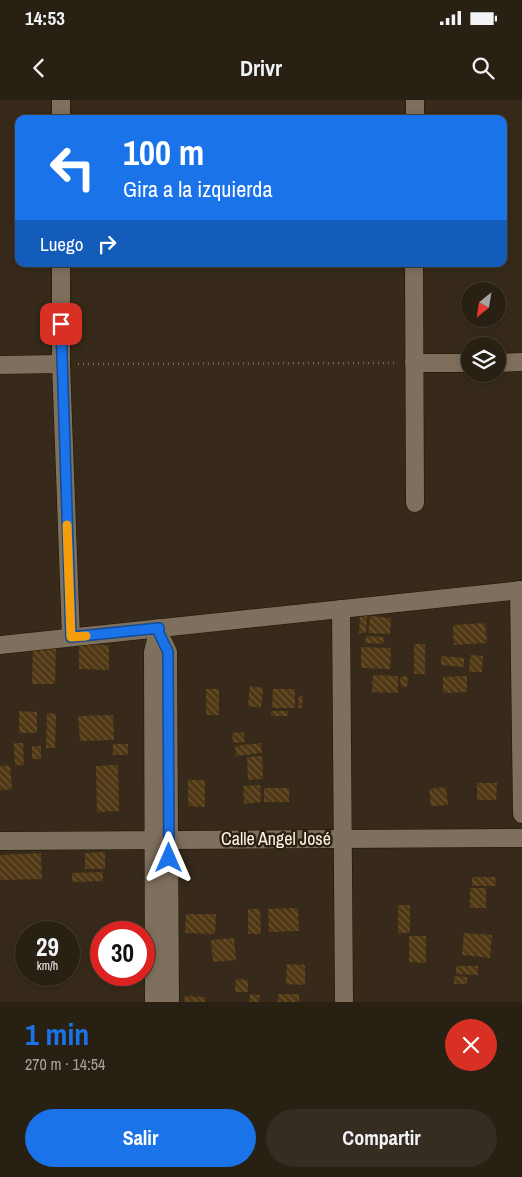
<!DOCTYPE html>
<html lang="es">
<meta charset="utf-8">
<style>
:root{--surface:#292014;--page:#352d22;--text:#f1f3f6;--muted:#a5a3a0;--line:#453e34;--accent:#1a73e8}
body{margin:0;font-family:"Archivo Narrow",sans-serif;background:var(--page);color:var(--text);height:100vh;display:flex;flex-direction:column;font-size:19px;white-space:nowrap}
*{box-sizing:border-box;margin:0}
p{font-size:16px;color:var(--muted)}
.icon{flex:none;width:28px;height:28px;fill:none;stroke:currentColor;stroke-width:2;stroke-linecap:round;stroke-linejoin:round}
.map{position:relative;height:902px;overflow:hidden}
.details{display:flex;flex-direction:column;background:var(--surface);flex:1}
.details>*{flex:none}
.top-card{position:absolute;left:15px;top:15px;width:492px;height:152px;border-radius:10px;box-shadow:0 2px 8px #0003,0 0 0 1px var(--line);background:#1a73e8;color:#fff;overflow:hidden}
.needle{width:32px;rotate:210deg}
.tools{position:absolute;left:461px;top:182px;display:grid;gap:10px}
.tools a{display:grid;place-items:center;width:45px;height:45px;border-radius:50%;background:var(--surface);box-shadow:0 2px 8px #0003,0 0 0 1px var(--line);font-size:25px}
.speed{position:absolute;left:15px;top:821px;display:flex;gap:10px;font-size:25px;font-weight:700;text-align:center}
.speed>*{display:grid;place-content:center;width:65px;height:65px;border-radius:50%;background:var(--surface);box-shadow:0 2px 8px #0003,0 0 0 1px var(--line);line-height:1}
.speed small{font-size:12px;font-weight:400}
.speed .limit{border:8px solid #d22;background:#fff;color:#111}
.pin{position:absolute;display:grid;place-items:center;width:42px;height:42px;color:#fff;margin:-21px;border-radius:10px;box-shadow:0 2px 8px #0006}
.me{position:absolute;width:55px;margin:-28px;rotate:0deg;stroke-linejoin:round;filter:drop-shadow(0 0 4px #0008)}
.turn{display:flex;align-items:center;gap:18px;height:105px;padding:0 25px;font-size:22px}
.turn .icon{width:65px;height:65px;stroke-width:2.5}
.turn b{display:block;font-size:35px;line-height:42px}
.then{display:flex;align-items:center;height:48px;padding:0 25px;background:#0003;gap:10px;font-size:19px}
.round{display:grid;place-items:center;flex:none;width:52px;height:52px;border-radius:26px;background:var(--page)}
.summary{display:flex;align-items:center;justify-content:space-between;height:85px;padding:0 25px}
h1{font-size:30px;font-weight:700;line-height:38px;color:var(--accent)}
.primary-button{display:flex;gap:10px;margin-top:auto;padding:10px 25px}
.primary-button a{flex:1;height:58px;border-radius:30px;background:var(--accent);color:#fff;font-size:20px;font-weight:700;line-height:58px;text-align:center}
.primary-button a+a{background:var(--page);color:var(--text)}
.status{display:flex;justify-content:space-between;align-items:center;height:35px;padding:0 25px;background:var(--surface);direction:ltr}
.status svg{height:14px;fill:currentColor}
header{display:flex;justify-content:space-between;align-items:center;height:65px;padding:0 25px;background:var(--surface);font-size:22px;font-weight:700}
.map>svg:first-child{display:block}
.building{fill:url(#building-back-hatch)}
.lines{fill:none;stroke-linecap:round;stroke-linejoin:round}
.minor-casing{stroke:#1e1304;stroke-width:19}
.path{stroke:#736759;stroke-width:2.5;stroke-dasharray:1 4;stroke-linecap:butt}
.minor{stroke:#7f705d;stroke-width:18}
.route-casing{stroke:#114b97;stroke-width:12}
.route{stroke:#1a73e8;stroke-width:9}
.slow{stroke:#f59e0b;stroke-width:9}
.labels{text-anchor:middle;stroke-width:5;stroke-linejoin:round;paint-order:stroke}
.street-label{font-size:18px;fill:#fcf4e9;stroke:#2d2110}
</style>
<div class="status"><b>14:53</b><svg viewBox="0 0 49 12"><path d="M0 12V9h3v3zM5 12V6h3v6zM10 12V3h3v9zM15 12V0h3v12zM26 1h20v11H26zM47 4h2v5h-2z"/></svg></div>
<header><svg class="icon" aria-label="back" viewBox="0 0 24 24"><path d="M15 5l-7 7 7 7"/></svg>Drivr<svg class="icon" aria-label="search" viewBox="0 0 24 24"><circle cx="10" cy="10" r="6"/><path d="M15 15l6 6"/></svg></header>
<div class="map">
<svg width="522" height="902" viewBox="0 0 522 902">
<defs>
<pattern id="building-back-hatch" width="6" height="6" patternUnits="userSpaceOnUse" patternTransform="scale(1.25)"><rect width="6" height="6" fill="#513814"/><path d="M-1 5l2 2M0 0l6 6M5-1l2 2" fill="none" stroke="#6b5536"/></pattern>
</defs>
<rect width="100%" height="100%" fill="#372a1a"/>
<g class="building">
<polygon points="360,516 367,516 366,533 359,533"/>
<polygon points="370,516 391,518 390,534 368,533"/>
<polygon points="485,523 487,543 454,545 453,525"/>
<polygon points="366,536 384,537 383,544 365,543"/>
<polygon points="33,544 56,545 55,584 32,584"/>
<polygon points="79,544 109,545 109,570 79,569"/>
<rect x="414" y="544" width="11" height="30"/>
<polygon points="361,547 391,548 390,569 361,568"/>
<polygon points="470,555 483,556 482,572 469,572"/>
<polygon points="441,556 464,558 464,567 441,565"/>
<polygon points="373,575 398,576 398,593 372,592"/>
<polygon points="407,576 408,586 401,587 400,577"/>
<polygon points="467,576 467,592 443,593 443,577"/>
<polygon points="250,586 263,588 261,608 248,606"/>
<rect x="206" y="589" width="13" height="26"/>
<polygon points="273,589 295,589 295,608 272,608"/>
<polygon points="299,595 303,596 302,608 298,608"/>
<polygon points="19,611 37,612 37,633 19,633"/>
<rect x="271" y="611" width="17" height="5"/>
<polygon points="47,613 56,614 55,648 46,648"/>
<polygon points="113,615 114,640 80,641 78,616"/>
<polygon points="244,632 245,642 233,643 232,633"/>
<polygon points="14,643 23,643 24,665 15,666"/>
<polygon points="261,643 262,653 236,656 235,646"/>
<rect x="113" y="644" width="15" height="11"/>
<rect x="32" y="646" width="9" height="13"/>
<polygon points="262,656 263,679 248,680 247,657"/>
<polygon points="10,665 12,689 0,690 0,666"/>
<polygon points="118,665 119,711 97,712 96,666"/>
<polygon points="188,680 205,680 205,707 188,706"/>
<polygon points="477,683 497,683 496,700 477,700"/>
<polygon points="260,685 261,702 244,704 243,686"/>
<polygon points="446,687 448,705 431,706 429,689"/>
<rect x="264" y="688" width="25" height="14"/>
<polygon points="105,752 105,769 85,769 85,753"/>
<polygon points="41,753 42,779 0,780 0,755"/>
<polygon points="103,772 103,781 72,782 72,773"/>
<polygon points="472,777 495,777 496,786 472,786"/>
<rect x="470" y="788" width="16" height="20"/>
<rect x="398" y="805" width="12" height="28"/>
<polygon points="298,808 299,831 269,832 268,809"/>
<polygon points="248,809 260,809 261,834 248,834"/>
<polygon points="186,814 216,814 215,834 185,833"/>
<polygon points="464,833 492,835 490,858 462,855"/>
<polygon points="409,836 426,836 426,863 409,862"/>
<polygon points="234,838 236,860 213,862 211,840"/>
<polygon points="287,864 305,865 305,885 286,884"/>
<polygon points="456,866 478,866 478,875 456,874"/>
<polygon points="454,876 467,877 467,884 454,884"/>
<polygon points="236,879 248,880 248,892 235,892"/>
<polygon points="250,894 260,895 259,902 249,902"/>
<rect x="278" y="894" width="21" height="8"/>
<polygon points="185,896 205,897 205,902 184,902"/>
</g>
<g class="lines">
<g class="minor-casing">
<g id="minor">
<polyline points="61,0 61,19"/>
<polyline points="415,19 415,0"/>
<polyline points="61,164 61,264 71,537"/>
<polyline points="414,164 415,403"/>
<polyline points="414,263 470,263"/>
<polyline points="498,263 522,262"/>
<polyline points="0,265 61,264"/>
<polyline points="519,490 522,714"/>
<polyline points="341,509 344,902"/>
<polyline points="159,533 168,552 170,902"/>
<polyline points="0,545 522,490"/>
<polyline points="0,741 522,738"/>
<polyline points="154,902 153,552 159,528"/>
</g>
</g>
<polyline class="path" points="78,264 397,263"/>
<use href="#minor" class="minor"/>
</g>
<g class="lines">
<g class="route-casing">
<polyline id="route" points="61,224 71,537 159,528 159,533 168,552 169,758"/>
</g>
<use href="#route" class="route"/>
<polyline class="slow" points="67,425 71,537 86,536"/>
</g>
<g class="labels">
<g class="street-label">
<text x="276" y="745">Calle Angel José</text>
</g>
</g>
</svg>
<div class="tools">
<a><svg class="needle" viewBox="-14 -14 28 28"><path d="M0-13l5 13h-10z" fill="#e53935"/><path d="M0 13l5-13h-10z" fill="#a5a3a0"/></svg></a>
<a><svg class="icon" aria-label="layers" viewBox="0 0 24 24"><path d="M12 4l9 5-9 5-9-5zM3 14l9 5 9-5"/></svg></a>
</div>
<div class="speed"><div>29<small>km/h</small></div><div class="limit">30</div></div>
<div class="pin" style="left:61px;top:224px;background:#d93025"><svg class="icon" aria-label="arrive" viewBox="0 0 24 24"><path d="M6 21V4h12l-3 4 3 4H6"/></svg></div>
<svg class="me" style="left:169px;top:758px" viewBox="-20 -20 40 40"><path d="M0-17L14 15 0 8-14 15z" fill="#1a73e8" stroke="#fff" stroke-width="4"/></svg>
<div class="top-card">
<div class="turn"><svg class="icon" aria-label="left" viewBox="0 0 24 24"><path d="M17 20v-9H6M10 6l-5 5 5 5"/></svg><div><b>100 m</b>Gira a la izquierda</div></div>
<div class="then">Luego<svg class="icon" aria-label="right" viewBox="0 0 24 24"><path d="M7 20v-9h11M14 6l5 5-5 5"/></svg></div>
</div>
</div>
<section class="details">
<div class="summary"><div><h1>1 min</h1><p>270 m · 14:54</p></div><a class="round" style="background:#d93025;color:#fff"><svg class="icon" aria-label="close" viewBox="0 0 24 24"><path d="M6 6l12 12M18 6L6 18"/></svg></a></div>
<div class="primary-button"><a>Salir</a><a>Compartir</a></div>
</section>
